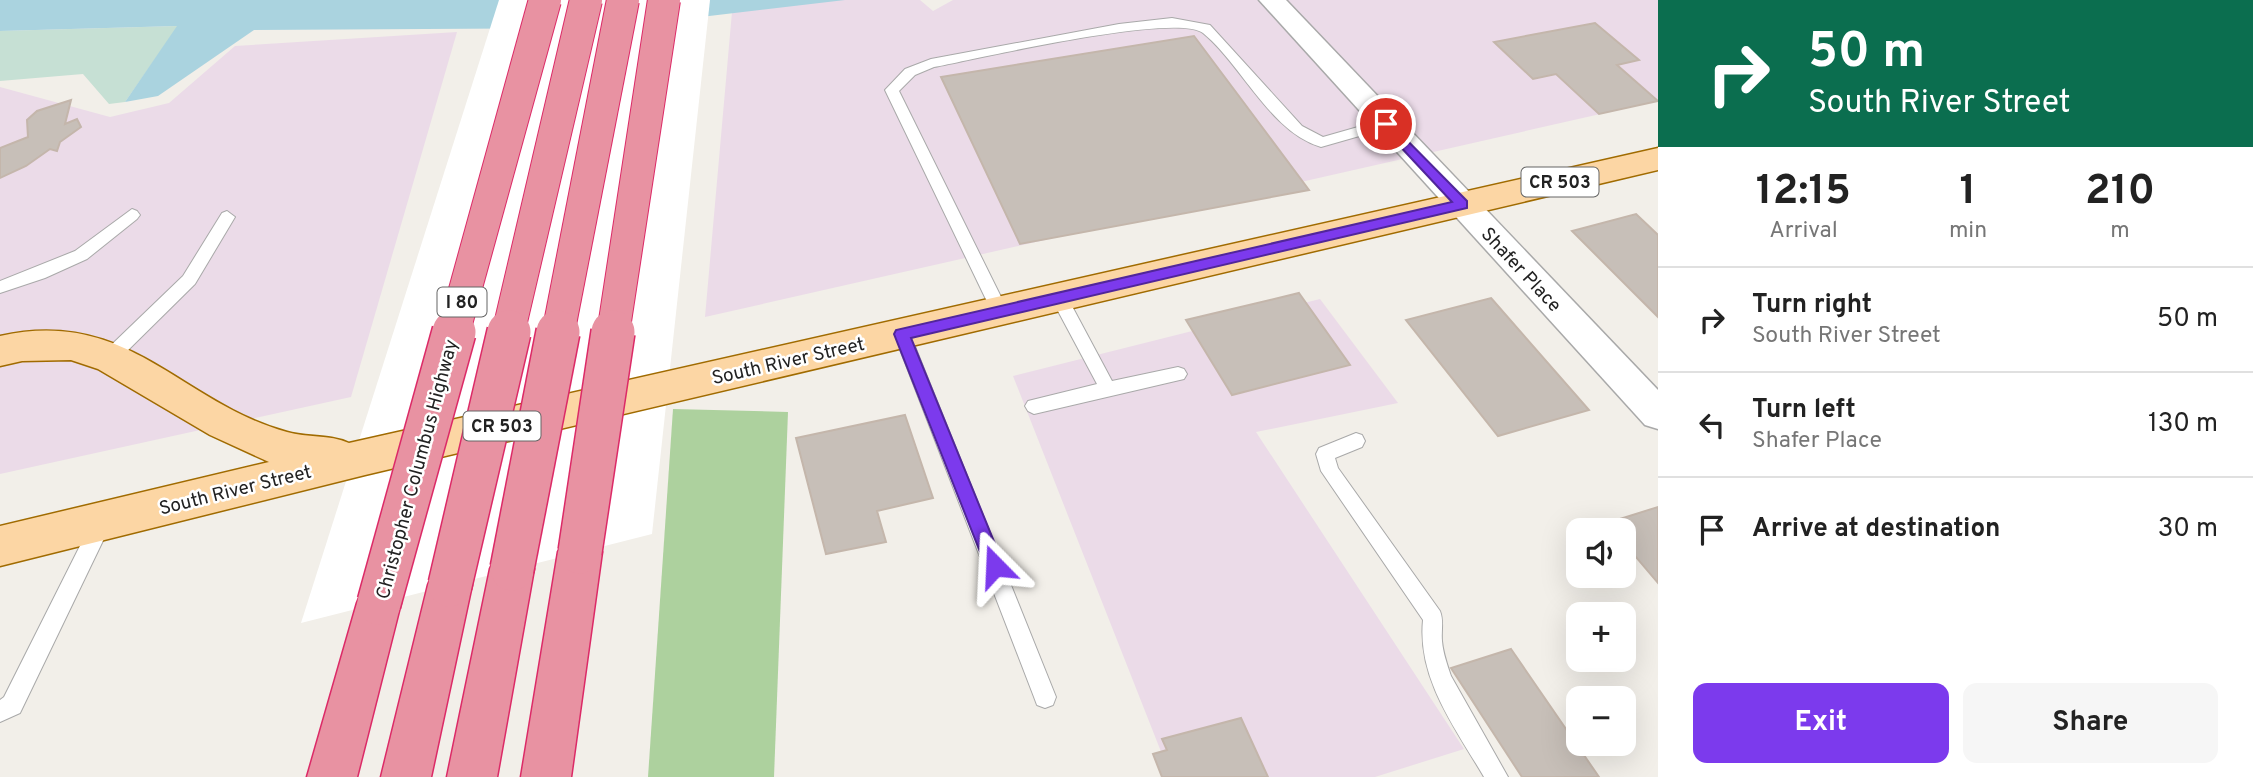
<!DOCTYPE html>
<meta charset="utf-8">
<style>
:root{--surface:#fff;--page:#f6f6f6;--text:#222;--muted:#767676;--line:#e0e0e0;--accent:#7c3aed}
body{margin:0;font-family:Overpass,sans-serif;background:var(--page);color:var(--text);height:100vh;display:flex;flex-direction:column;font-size:26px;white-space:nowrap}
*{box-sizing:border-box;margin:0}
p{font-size:23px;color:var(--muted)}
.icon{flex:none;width:38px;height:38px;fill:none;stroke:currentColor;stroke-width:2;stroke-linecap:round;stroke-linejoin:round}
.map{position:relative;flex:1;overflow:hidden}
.drawer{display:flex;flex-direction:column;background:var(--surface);width:595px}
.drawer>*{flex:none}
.top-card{background:#0b6e4f;color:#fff;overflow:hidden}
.buttons{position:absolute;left:1566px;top:518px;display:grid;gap:14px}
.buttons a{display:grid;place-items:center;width:70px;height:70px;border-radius:14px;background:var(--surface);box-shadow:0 7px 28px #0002;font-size:35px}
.pin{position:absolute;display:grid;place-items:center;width:60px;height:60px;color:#fff;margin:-30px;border:4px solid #fff;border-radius:50%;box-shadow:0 2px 7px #0007}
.me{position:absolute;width:77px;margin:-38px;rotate:339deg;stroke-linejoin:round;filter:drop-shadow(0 0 5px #0008)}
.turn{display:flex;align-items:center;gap:24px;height:147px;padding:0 35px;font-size:32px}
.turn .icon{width:91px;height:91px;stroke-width:2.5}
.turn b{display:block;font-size:49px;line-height:60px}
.eta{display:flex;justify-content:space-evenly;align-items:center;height:119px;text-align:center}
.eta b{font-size:42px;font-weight:700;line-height:49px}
.cta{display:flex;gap:14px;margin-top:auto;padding:14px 35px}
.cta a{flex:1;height:80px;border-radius:14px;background:var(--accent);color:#fff;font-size:28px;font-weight:700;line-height:80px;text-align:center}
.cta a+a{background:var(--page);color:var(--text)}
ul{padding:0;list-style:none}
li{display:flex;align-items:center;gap:21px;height:105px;padding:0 35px;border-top:2px solid var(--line)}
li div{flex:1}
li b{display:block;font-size:26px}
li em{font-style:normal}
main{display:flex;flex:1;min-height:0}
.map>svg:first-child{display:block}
.industrial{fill:#ebdbe8}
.forest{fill:#add19e}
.wetland{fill:#c6e0d4}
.water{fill:#aad3df}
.pier{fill:#fff}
.building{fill:#c7bfb8;stroke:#c4b6ab;stroke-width:2}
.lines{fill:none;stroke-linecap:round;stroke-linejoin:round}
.lane-casing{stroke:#a9a9a9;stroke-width:2}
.street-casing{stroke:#a9a9a9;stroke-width:3}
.primary-casing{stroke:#a06b00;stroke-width:3}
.highway-casing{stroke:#dc2a67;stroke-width:3}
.lane{fill:#fff;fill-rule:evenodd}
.street{fill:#fff;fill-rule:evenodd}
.primary{fill:#fcd6a4;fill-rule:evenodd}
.highway{fill:#e892a2;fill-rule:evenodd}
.highway-bridge-far1-casing{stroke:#dc2a67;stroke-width:34;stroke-linecap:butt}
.highway-bridge-casing{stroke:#dc2a67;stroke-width:46;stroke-linecap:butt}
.highway-bridge-far1{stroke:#e892a2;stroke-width:32}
.highway-bridge{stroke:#e892a2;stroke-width:43}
.route{fill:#7c3aed;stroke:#51269a;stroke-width:2}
.labels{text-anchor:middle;stroke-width:5;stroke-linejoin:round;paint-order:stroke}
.shield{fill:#fff;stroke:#646464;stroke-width:2}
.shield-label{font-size:18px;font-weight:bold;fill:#222}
.street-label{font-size:19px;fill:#222;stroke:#fff}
</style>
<main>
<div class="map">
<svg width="1658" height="777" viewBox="0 0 1658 777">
<rect width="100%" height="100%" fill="#f2efe9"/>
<g class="industrial">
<polygon points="824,0 920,0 933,11 953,0 1658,0 1658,101 705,317 732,12"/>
<polygon points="457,32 351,397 0,474 0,87 110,117 169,103 235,46"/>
<polygon points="1320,299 1398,403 1256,432 1464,749 1375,777 1171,777 1013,376"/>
</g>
<polygon class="forest" points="673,409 788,412 774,777 648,777"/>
<polygon class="wetland" points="178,26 125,102 109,104 83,74 0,81 0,31"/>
<polygon class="water" points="0,0 845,0 608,28 254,30 158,96 125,102 177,26 0,31"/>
<polygon class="pier" points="499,0 710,0 652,534 301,623"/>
<g class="building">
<polygon points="1595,23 1639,60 1617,65 1658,101 1599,114 1556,74 1533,79 1494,42"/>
<polygon points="1194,36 1309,190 1020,244 941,77"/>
<polygon points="71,100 65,124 77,119 81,127 60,142 57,151 50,149 26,166 0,178 0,148 28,137 27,120 37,111"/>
<polygon points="1636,214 1658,235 1658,317 1572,231"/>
<polygon points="1299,293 1350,365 1232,395 1186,320"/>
<polygon points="1491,298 1589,410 1498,436 1406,320"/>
<polygon points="905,415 933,498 877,511 886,542 826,554 796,438"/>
<polygon points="1658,507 1658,583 1624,543 1624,530 1613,530 1607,523"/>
<polygon points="1511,649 1599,777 1522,777 1451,668"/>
<polygon points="1241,718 1268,777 1162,777 1153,754 1167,750 1162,739"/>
</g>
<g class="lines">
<g class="lane-casing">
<g id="lane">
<path d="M1172,18L1210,25L1302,126L1323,137L1386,119L1393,124L1391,127L1321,147C1271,133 1242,65 1203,33C1176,12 976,59 934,67L915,75L899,91L1008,311L1006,316H994L885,90L905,69L931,59L1119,24Z"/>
<polygon points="132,209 137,211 140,215 137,219 87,259 45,278 0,293 0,281 75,251"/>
<polygon points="227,211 235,217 195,284 116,362 104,362 101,357 104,352 183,276 222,213"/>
<polygon points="1059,292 1065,293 1112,381 1178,367 1184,369 1187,374 1184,379 1034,414 1028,411 1025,406 1028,401 1097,384 1051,298"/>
<polygon points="902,327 910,334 1056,697 1053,705 1045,708 1037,705 1034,697 894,334"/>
<path d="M1356,433L1362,435L1365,441L1362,447L1335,458L1338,468L1440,611C1444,621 1441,630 1442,641C1443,653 1447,664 1451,676L1508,777H1484C1456,729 1417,679 1423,620L1321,471L1316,454L1319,448Z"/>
<polygon points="102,513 109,516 112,522 20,713 0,722 0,700 4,697 95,516"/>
</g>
</g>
<g class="street-casing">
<polygon id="street" points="1259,0 1286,0 1658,390 1658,429 1645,425"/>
</g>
<g class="primary-casing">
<path id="primary" d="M1658,148V170L365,475L0,566V526L269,462L210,435L98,369L71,360L22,361L0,366V336C129,307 179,402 287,432C307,438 329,434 349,443Z"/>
</g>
<g class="highway-casing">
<g id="highway">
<polygon points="580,532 595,538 602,552 571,777 521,777 558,552 565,538"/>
<polygon points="512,548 527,554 534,569 497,777 447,777 490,569 497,554"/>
<polygon points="450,564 466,570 472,585 431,777 381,777 428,585 434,570"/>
<polygon points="379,581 395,588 401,603 357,777 307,777 357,603 363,588"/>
</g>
</g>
<use href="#lane" class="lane"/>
<use href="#street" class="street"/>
<use href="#primary" class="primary"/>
<use href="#highway" class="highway"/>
<g class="highway-bridge-far1-casing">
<g id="highway-bridge-far1">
<polyline points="453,334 545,0"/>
<polyline points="508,334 586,0"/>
<polyline points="558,334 623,0"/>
<polyline points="613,334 664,0"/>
</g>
</g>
<g class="highway-bridge-casing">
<g id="highway-bridge">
<polyline points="580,552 613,332"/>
<polyline points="512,569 558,332"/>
<polyline points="450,585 509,332"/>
<polyline points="379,603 454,332"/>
</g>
</g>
<use href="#highway-bridge-far1" class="highway-bridge-far1"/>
<use href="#highway-bridge" class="highway-bridge"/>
</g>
<polygon class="route" points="1386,119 1467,201 1467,208 911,338 1004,566 1001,572 995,575 988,572 894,334 896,330 1452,202 1382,127 1382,120"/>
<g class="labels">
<g class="shield">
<rect x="1521.5" y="167.5" width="77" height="29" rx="5"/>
<rect x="437.5" y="287.5" width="49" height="29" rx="5"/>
<rect x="463.5" y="411.5" width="77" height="29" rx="5"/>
</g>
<g class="shield-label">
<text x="1560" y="188">CR 503</text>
<text x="462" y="308">I 80</text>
<text x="502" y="432">CR 503</text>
</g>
<g class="street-label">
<text transform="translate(1522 269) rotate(47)" y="7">Shafer Place</text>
<text transform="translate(788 360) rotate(-13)" y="7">South River Street</text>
<text transform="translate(416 469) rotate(-75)" y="7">Christopher Columbus Highway</text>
<text transform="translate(235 489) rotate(-14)" y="7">South River Street</text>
</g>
</g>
</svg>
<div class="buttons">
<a><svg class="icon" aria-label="sound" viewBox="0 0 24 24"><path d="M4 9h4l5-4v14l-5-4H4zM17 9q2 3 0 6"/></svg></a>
<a>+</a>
<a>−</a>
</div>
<div class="pin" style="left:1386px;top:124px;background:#d93025"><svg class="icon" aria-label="arrive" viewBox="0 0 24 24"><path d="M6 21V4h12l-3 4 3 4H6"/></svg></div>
<svg class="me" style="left:995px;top:566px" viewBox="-20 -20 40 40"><path d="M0-17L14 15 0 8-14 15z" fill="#7c3aed" stroke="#fff" stroke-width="4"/></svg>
</div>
<section class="drawer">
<div class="top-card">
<div class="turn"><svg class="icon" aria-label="right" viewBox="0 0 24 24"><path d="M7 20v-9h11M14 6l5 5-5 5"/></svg><div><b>50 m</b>South River Street</div></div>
</div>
<div class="eta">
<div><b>12:15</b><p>Arrival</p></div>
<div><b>1</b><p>min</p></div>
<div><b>210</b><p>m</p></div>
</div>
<ul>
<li><svg class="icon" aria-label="right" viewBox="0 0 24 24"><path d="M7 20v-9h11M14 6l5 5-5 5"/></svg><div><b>Turn right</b><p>South River Street</p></div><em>50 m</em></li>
<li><svg class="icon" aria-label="left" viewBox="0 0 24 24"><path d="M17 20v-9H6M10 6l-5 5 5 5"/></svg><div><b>Turn left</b><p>Shafer Place</p></div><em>130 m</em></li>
<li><svg class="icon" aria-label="arrive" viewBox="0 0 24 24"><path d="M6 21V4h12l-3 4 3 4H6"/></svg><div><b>Arrive at destination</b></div><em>30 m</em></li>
</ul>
<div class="cta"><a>Exit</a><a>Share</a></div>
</section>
</main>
